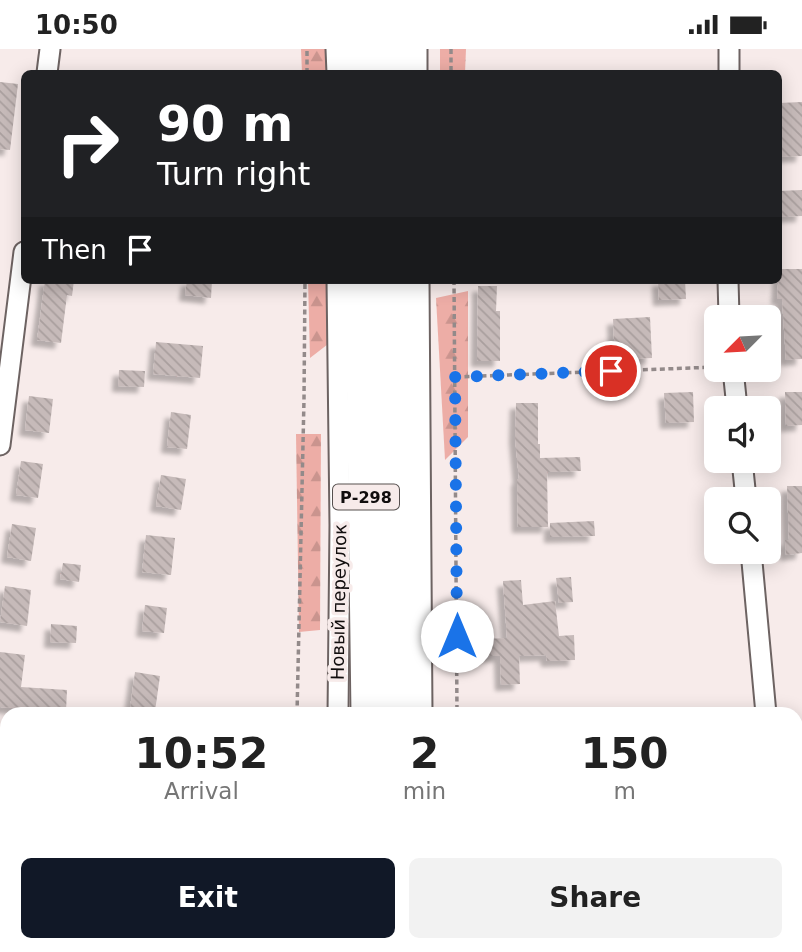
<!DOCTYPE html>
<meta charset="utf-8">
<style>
:root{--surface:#fff;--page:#f2f2f2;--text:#222;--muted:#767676;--accent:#111827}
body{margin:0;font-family:"DejaVu Sans",sans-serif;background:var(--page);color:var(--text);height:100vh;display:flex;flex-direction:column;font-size:26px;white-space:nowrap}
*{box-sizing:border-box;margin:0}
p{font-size:23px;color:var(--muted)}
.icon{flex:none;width:38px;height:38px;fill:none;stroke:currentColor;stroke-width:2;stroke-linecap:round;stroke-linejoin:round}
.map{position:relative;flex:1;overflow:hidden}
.panel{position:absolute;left:0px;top:658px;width:803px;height:245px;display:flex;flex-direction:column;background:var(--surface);border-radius:21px 21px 0 0;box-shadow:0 4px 18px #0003}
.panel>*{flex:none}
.top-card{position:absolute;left:21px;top:21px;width:761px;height:214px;border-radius:10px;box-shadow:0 4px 18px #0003;background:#202124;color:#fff;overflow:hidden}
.needle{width:46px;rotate:246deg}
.controls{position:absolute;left:704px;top:256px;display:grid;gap:14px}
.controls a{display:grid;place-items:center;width:77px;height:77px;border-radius:10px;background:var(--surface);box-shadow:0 4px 18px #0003;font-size:35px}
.pin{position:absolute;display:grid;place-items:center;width:60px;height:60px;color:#fff;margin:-30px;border:4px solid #fff;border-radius:50%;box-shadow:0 2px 7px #0007}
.me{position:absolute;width:77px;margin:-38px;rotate:0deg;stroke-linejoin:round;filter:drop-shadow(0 0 5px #0008)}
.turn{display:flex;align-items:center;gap:24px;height:147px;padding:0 21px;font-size:32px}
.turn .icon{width:91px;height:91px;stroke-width:2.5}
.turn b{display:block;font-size:49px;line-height:60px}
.then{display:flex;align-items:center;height:66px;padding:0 21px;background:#0003;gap:14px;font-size:26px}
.eta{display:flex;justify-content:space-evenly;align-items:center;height:119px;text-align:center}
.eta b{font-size:42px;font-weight:700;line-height:49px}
.cta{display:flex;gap:14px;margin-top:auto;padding:14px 21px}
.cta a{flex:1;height:80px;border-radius:10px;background:var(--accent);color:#fff;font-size:28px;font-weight:700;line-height:80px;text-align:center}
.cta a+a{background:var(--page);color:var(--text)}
.status{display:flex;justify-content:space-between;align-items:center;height:49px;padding:0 35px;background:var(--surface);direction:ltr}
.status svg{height:19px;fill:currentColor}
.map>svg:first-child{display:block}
.forest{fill:url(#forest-firs)}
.building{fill:url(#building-back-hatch);filter:url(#shadow)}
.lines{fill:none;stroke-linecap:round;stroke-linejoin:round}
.street-casing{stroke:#6d6362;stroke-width:23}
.highway-casing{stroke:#6d6362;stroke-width:38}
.path{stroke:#938a8a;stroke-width:3.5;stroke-dasharray:5 3.5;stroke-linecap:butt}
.street{stroke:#fff;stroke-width:19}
.highway{stroke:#fff;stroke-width:35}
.route{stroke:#1a73e8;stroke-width:12;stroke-dasharray:0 21.6}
.labels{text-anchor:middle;stroke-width:7;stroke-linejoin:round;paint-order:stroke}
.shield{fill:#f7ebea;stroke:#56504f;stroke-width:2}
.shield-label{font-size:16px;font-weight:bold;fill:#110d0d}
.street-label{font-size:18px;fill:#110d0d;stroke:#f7ebea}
</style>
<div class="status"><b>10:50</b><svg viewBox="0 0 49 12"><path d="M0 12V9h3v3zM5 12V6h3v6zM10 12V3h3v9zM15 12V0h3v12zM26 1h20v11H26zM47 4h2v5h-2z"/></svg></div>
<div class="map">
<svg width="802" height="903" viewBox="0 0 802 903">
<defs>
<pattern id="forest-firs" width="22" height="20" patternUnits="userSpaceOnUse" patternTransform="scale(1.75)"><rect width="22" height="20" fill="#edada6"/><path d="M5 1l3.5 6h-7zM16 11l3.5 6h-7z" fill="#ca948e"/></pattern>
<pattern id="building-back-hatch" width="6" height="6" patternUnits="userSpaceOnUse" patternTransform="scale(1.75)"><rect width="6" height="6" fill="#c6bab9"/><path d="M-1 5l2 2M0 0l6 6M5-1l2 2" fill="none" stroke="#a99f9e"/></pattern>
<filter id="shadow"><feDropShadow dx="-6" dy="6" stdDeviation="2" flood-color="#0004"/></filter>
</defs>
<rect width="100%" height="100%" fill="#f7ebea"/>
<g class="forest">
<polygon points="301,0 331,0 331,24 302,24"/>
<polygon points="440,0 466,0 465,24 440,24"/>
<polygon points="308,231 332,231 332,292 310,309"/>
<polygon points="468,242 468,388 445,411 436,249"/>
<polygon points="296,385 321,385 320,581 299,583"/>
</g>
<g class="building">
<polygon points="0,33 18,35 10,101 0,100"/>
<polygon points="802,53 802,107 779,108 779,54"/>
<polygon points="802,141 802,167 779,168 779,142"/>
<polygon points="779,220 802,220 802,310 786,311 782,250 777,250"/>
<polygon points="45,231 74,231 72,247 67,246 61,294 37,291"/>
<polygon points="187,231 212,231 211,249 185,246"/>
<polygon points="658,231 685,231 686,250 659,251"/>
<polygon points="478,237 497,237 496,262 500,262 500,312 477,312"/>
<polygon points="650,268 652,309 615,311 613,270"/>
<polygon points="156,293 203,297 200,329 153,325"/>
<polygon points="119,321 145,322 144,338 118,337"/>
<polygon points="693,343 694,373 666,374 664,344"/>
<polygon points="785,343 802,343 802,376 786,377"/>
<polygon points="29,347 53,350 49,384 25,381"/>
<polygon points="516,354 538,354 538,395 540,395 540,409 580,408 581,422 547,423 548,478 518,478 517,430 519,430 515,388"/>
<polygon points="171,363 191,366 187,400 167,398"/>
<polygon points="21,412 43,415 38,449 16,446"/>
<polygon points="161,426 186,430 181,461 156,457"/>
<polygon points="787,437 802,437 802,504 786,506 785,491 789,491"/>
<polygon points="594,472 595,487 550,488 550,474"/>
<polygon points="12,475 36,479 31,512 7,508"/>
<polygon points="146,486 175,489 171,526 142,523"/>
<polygon points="63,514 81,516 79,533 60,530"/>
<polygon points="571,528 573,553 559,554 556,529"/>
<polygon points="521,531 523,556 555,552 559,587 574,586 575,611 547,612 546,606 519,607 520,635 501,636 500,607 484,607 483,590 507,589 503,532"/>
<polygon points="5,537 31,541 27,577 0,573"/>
<polygon points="145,556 167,559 164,584 142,582"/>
<polygon points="51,575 77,577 76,594 50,593"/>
<polygon points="0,603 25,606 21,638 67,641 66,662 0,658"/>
<polygon points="135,623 160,627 155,662 130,659"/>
</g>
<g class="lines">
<g class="street-casing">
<g id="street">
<polyline points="336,0 337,24"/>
<polyline points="417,0 417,24"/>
<polyline points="47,24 50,0"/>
<polyline points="729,24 729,0"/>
<polyline points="337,231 340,476 338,665"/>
<polyline points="419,231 422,665"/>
<polyline points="728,231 729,268"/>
<polyline points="733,320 737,359"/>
<polyline points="0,396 24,203"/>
<polyline points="742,411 746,450"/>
<polyline points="751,502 766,665"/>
<polyline points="0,729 7,729"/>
<polyline points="296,896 296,903"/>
<polyline points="767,896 767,903"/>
</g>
</g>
<g class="highway-casing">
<g id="highway">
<polyline points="361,0 361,24"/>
<polyline points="392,0 392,24"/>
<polyline points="363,231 369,665"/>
<polyline points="393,231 396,665"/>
<polyline points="370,896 370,903"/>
<polyline points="397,896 397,903"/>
</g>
</g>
<g class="path">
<polyline points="451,0 451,24"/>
<polyline points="307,24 307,0"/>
<polyline points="454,231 457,665"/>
<polyline points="456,328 716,318"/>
<polyline points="297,665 304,350 305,231"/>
<polyline points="456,903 456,896"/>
</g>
<use href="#street" class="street"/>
<use href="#highway" class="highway"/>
</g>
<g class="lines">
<polyline class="route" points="457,587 455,328 611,322"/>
</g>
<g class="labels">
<rect class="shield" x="333" y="435.5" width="66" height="25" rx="5"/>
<g class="shield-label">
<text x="366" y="454">Р-298</text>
</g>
<g class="street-label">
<text transform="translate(339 553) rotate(-89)" y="6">Новый переулок</text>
</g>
</g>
</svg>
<div class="controls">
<a><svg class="needle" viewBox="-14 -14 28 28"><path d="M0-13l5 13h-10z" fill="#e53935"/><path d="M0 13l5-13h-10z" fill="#767676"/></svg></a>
<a><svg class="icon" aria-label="sound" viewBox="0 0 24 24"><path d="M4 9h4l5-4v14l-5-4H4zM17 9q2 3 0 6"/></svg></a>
<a><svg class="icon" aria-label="search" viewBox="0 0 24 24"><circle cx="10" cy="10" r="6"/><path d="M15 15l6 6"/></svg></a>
</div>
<div class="pin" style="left:611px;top:322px;background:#d93025"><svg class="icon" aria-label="arrive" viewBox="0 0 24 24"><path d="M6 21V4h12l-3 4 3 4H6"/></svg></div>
<svg class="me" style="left:457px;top:587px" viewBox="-20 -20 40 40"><circle r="19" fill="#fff"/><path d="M0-13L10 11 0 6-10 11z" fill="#1a73e8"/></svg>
<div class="top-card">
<div class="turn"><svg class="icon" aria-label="right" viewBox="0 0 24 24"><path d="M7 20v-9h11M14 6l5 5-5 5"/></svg><div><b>90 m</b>Turn right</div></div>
<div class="then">Then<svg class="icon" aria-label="arrive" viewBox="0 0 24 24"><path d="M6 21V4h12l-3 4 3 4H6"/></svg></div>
</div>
<section class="panel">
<div class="eta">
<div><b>10:52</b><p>Arrival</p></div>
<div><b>2</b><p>min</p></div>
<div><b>150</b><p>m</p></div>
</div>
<div class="cta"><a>Exit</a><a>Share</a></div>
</section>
</div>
